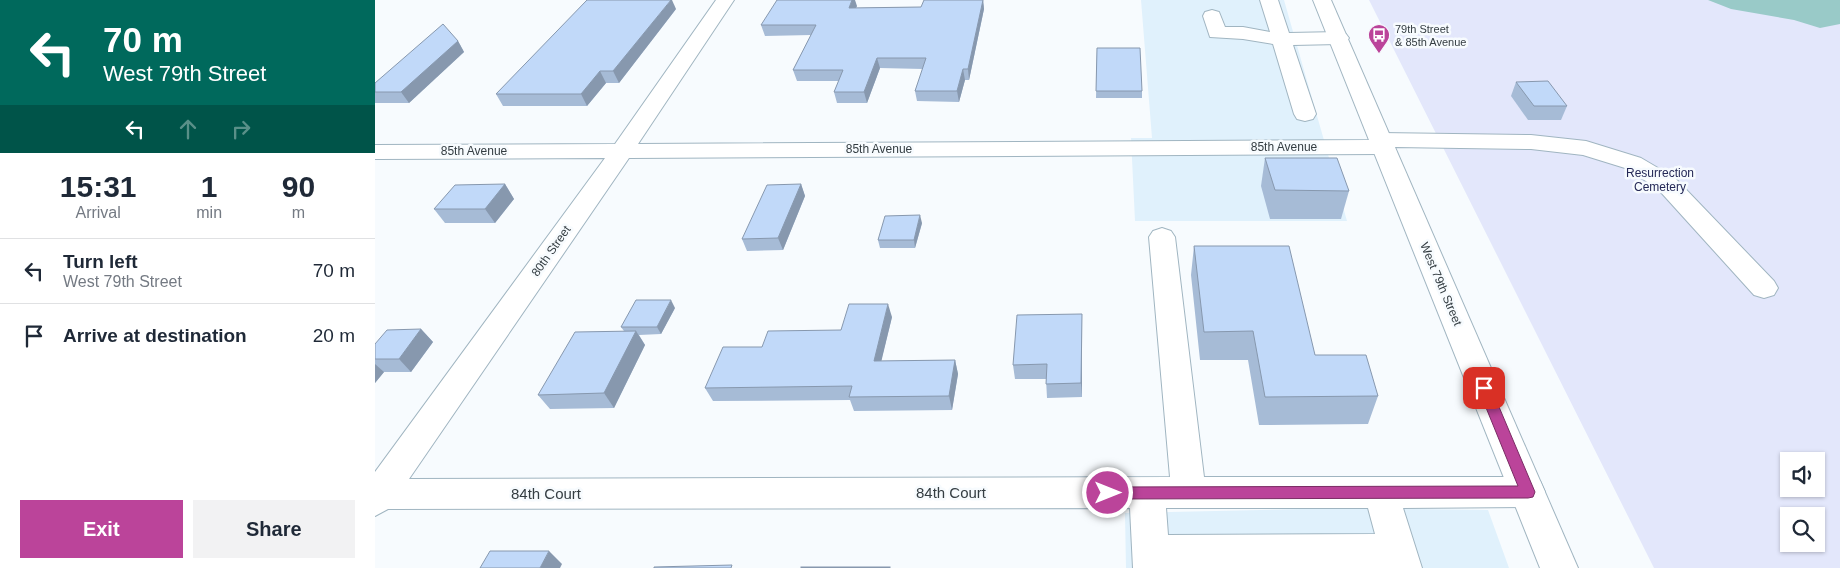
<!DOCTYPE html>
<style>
:root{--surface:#fff;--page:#f2f2f3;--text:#1f2937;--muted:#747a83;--line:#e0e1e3;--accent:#bb449a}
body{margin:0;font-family:Helvetica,sans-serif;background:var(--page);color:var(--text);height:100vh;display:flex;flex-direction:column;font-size:19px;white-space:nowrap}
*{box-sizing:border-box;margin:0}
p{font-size:16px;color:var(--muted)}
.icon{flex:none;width:28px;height:28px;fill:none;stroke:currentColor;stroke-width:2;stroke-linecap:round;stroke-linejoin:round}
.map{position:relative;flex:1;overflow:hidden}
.details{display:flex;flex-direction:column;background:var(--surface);width:375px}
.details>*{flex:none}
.hud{background:#00695c;color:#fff;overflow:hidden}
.controls{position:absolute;left:1405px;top:452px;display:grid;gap:10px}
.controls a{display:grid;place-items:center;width:45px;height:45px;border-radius:0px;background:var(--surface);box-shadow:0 1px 4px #0004;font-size:25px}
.pin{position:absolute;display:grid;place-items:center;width:42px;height:42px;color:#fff;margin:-21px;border-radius:10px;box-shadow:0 2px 8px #0006}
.me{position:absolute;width:55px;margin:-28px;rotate:90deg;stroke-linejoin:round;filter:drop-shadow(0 0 4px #0008)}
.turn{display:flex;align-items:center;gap:18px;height:105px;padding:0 20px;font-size:22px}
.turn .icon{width:65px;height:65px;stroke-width:2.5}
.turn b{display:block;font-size:35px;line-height:42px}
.lanes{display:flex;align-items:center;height:48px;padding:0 20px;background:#0003;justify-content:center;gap:25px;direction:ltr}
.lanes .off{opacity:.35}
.eta{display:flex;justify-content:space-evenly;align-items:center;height:85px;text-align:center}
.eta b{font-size:30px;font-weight:700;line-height:35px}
.primary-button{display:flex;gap:10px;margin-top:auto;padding:10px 20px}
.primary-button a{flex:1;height:58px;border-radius:0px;background:var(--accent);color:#fff;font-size:20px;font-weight:700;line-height:58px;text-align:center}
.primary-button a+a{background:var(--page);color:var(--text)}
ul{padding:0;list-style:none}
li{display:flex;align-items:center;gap:15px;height:65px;padding:0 20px;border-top:1px solid var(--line)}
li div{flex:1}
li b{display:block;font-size:19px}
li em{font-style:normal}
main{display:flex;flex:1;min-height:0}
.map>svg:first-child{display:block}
.built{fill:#e0f1fc}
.green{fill:#e3e7fb;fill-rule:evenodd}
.water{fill:#99cac8}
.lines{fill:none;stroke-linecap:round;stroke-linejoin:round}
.minor-casing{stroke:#a0b5c1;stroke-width:2}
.major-casing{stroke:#a0b5c1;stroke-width:2}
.minor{fill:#fff;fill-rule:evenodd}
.major{fill:#fff;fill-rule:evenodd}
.wall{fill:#a6bbd6}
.shaded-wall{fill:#8798ae}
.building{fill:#c1d9f9;stroke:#8798ae}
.route{fill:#bb449a;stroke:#7a2c64}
.labels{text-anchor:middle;stroke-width:5;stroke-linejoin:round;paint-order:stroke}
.far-poi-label{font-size:11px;fill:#343d42;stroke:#f7fbfe;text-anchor:start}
.street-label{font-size:12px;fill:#343d42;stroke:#f7fbfe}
.park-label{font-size:12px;fill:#252957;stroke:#f7fbfe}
.near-street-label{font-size:15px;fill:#343d42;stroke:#f7fbfe}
</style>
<main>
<section class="details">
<div class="hud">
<div class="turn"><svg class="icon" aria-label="left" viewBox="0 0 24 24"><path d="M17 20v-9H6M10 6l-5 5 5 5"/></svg><div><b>70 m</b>West 79th Street</div></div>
<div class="lanes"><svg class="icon" aria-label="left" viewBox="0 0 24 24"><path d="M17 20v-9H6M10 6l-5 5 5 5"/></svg><svg class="icon off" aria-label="ahead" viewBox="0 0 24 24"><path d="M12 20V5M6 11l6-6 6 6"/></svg><svg class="icon off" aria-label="right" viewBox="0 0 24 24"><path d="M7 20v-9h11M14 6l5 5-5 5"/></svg></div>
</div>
<div class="eta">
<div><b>15:31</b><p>Arrival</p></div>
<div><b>1</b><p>min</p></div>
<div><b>90</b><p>m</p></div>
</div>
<ul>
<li><svg class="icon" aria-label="left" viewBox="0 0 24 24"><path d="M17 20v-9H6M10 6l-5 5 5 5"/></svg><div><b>Turn left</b><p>West 79th Street</p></div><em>70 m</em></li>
<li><svg class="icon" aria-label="arrive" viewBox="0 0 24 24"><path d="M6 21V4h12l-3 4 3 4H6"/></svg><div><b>Arrive at destination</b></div><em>20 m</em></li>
</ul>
<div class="primary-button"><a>Exit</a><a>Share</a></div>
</section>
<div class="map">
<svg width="1465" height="568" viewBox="0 0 1465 568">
<rect width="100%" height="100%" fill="#f7fbfe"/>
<g class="built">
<polygon points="766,0 909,0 972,221 760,221 756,138 777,138"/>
<polygon points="969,508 1113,510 1134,568 751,568 750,513"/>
</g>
<path class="green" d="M994,0H1465V568H1279ZM1414,461H1441V489H1414ZM1414,516H1441V544H1414Z"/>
<polygon class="water" points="1333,0 1465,0 1465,24 1445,28 1419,20 1356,9"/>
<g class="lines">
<g class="minor-casing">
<g id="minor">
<path d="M341,0H359L263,144L995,140L998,135L1006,133L1156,135L1211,141L1266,158L1300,178L1399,281L1403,288L1399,295L1389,298L1379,295L1282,188L1250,168L1208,155L1156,149L1020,147L1017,152L1009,154L254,158L34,479L795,477L774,237L778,231L787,228L796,231L800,237L829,477H1153L1165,481L1170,492L1165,503L1153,507L1028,508L1047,568H758L755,508L13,509L0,516V472L230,158L0,159V145L240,144ZM791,508H993L1000,534L793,535Z"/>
<polygon points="885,0 903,0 914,33 964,32 971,34 974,38 971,42 964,44 918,45 941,114 938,119 930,121 922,119 919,114 898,44 868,39 835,37 828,16 830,12 837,10 844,12 850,27 868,27 895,32"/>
</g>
</g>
<g class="major-casing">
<polygon id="major" points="938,0 956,0 1203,568 1165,568"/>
</g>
<use href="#minor" class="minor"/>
<use href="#major" class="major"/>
</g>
<g class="wall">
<polygon points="608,0 609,9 594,80 590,80 584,102 542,101 540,91 548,69 505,68 492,103 462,103 459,92 464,81 422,81 418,70 436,35 390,36 386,25 482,6 481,8 546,7"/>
<polygon points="301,9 244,83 231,83 212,106 128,106 121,94"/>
<polygon points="83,41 89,52 34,103 0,103 0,83"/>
<polygon points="722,48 767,91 767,98 721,98"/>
<polygon points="1141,82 1192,106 1186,120 1153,120 1136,96"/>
<polygon points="890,158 974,191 966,219 895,219 886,186"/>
<polygon points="130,184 139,199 120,223 70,223 59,209"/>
<polygon points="426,184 430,196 408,250 372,251 367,239"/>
<polygon points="547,223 540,248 505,248 503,240"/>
<polygon points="819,246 940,355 1003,396 993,424 884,425 873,360 825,360 816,275"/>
<polygon points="300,308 286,334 264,335 270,345 239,408 175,409 163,395 249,331 246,327"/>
<polygon points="707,314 707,397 672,398 671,379 640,379 638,365"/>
<polygon points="517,317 506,361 580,360 583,374 577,410 479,411 475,400 338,401 330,388 387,347 466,330"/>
<polygon points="46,329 58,342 36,372 9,372 0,383 0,344"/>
</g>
<g class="shaded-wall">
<polygon points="296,0 297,0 301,9 244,83 238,71"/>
<polygon points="477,0 480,0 482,6 476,18 474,8"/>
<polygon points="608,0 609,9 594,80 593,69"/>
<polygon points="83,41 89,52 34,103 26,92"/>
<polygon points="502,58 505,68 492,103 489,92"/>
<polygon points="588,69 590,80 584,102 582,91"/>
<polygon points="225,71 231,83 212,106 206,94"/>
<polygon points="130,184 139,199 120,223 110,209"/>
<polygon points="426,184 430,196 408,250 403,238"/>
<polygon points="545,215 547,223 540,248 539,240"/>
<polygon points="296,300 300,308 286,334 282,327"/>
<polygon points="513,304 517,317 503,375 499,361"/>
<polygon points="707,314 707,397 706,383"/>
<polygon points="46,329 58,342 36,372 24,359"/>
<polygon points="261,331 270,345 239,408 229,393"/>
<polygon points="580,360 583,374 577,410 574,396"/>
<polygon points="0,364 9,372 0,383"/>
<polygon points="174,551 187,564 185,568 165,568"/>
</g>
<g class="building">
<polygon points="212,0 296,0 238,71 225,71 206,94 121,94"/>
<polygon points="402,0 477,0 474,8 546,7 549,0 608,0 593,69 588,69 582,91 540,91 551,58 502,58 489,92 459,92 468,70 418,70 441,25 386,25"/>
<polygon points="68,24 83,41 26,92 0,92 0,83"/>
<polygon points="722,48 765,48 767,91 721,91"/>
<polygon points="1173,81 1192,106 1159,106 1141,82"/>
<polygon points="890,158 962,158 974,191 900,190"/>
<polygon points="130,184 110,209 59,209 80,185"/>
<polygon points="426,184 403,238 367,239 392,185"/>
<polygon points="545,215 539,240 503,240 510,216"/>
<polygon points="819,246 914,246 940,355 991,355 1003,396 890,397 878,331 829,332"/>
<polygon points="261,300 296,300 282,327 246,327"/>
<polygon points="474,304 513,304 499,361 580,360 574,396 474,397 477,386 330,388 348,347 387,347 393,331 466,330"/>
<polygon points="707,314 706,383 671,384 672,364 638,365 642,315"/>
<polygon points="46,329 24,359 0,359 0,344 12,330"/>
<polygon points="261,331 229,393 163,395 200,332"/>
<polygon points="115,551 174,551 165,568 105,568"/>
<polygon points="357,565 356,568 279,568 279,567"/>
<rect x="426" y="567" width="89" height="1"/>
</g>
<polygon class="route" points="1109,383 1114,384 1116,388 1160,492 1158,497 1153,498 733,499 728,498 725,493 728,489 733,487 1143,486 1103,388 1105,384"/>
<defs>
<g id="bus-pin" transform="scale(1.125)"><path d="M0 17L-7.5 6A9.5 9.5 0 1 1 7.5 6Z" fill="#bb449a" stroke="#f7fbfe"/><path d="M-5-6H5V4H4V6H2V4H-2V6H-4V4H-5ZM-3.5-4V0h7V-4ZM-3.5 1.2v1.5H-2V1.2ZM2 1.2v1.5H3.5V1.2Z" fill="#fff"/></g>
</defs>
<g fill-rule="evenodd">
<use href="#bus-pin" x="1004" y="35"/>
</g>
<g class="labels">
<g class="far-poi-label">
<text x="1020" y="33">79th Street<tspan x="1020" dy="13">&amp; 85th Avenue</tspan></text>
</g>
<g class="street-label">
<text x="909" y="151">85th Avenue</text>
<text x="504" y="153">85th Avenue</text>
<text x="99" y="155">85th Avenue</text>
<text transform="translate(176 251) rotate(-55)" y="4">80th Street</text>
<text transform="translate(1066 284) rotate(67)" y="4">West 79th Street</text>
</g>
<g class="park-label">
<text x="1285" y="177">Resurrection<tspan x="1285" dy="14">Cemetery</tspan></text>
</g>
<g class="near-street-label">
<text x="576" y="498">84th Court</text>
<text x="171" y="499">84th Court</text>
</g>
</g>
</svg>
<div class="controls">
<a><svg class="icon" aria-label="sound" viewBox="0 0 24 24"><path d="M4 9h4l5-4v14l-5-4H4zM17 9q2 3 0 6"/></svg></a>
<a><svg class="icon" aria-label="search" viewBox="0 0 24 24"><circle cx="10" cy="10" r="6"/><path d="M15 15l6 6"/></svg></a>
</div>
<div class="pin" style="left:1109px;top:388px;background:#d93025"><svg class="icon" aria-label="arrive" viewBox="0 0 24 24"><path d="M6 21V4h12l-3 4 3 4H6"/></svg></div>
<svg class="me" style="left:733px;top:493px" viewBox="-20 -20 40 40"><circle r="17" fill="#bb449a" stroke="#fff" stroke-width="3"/><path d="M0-11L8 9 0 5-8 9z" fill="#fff"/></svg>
</div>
</main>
